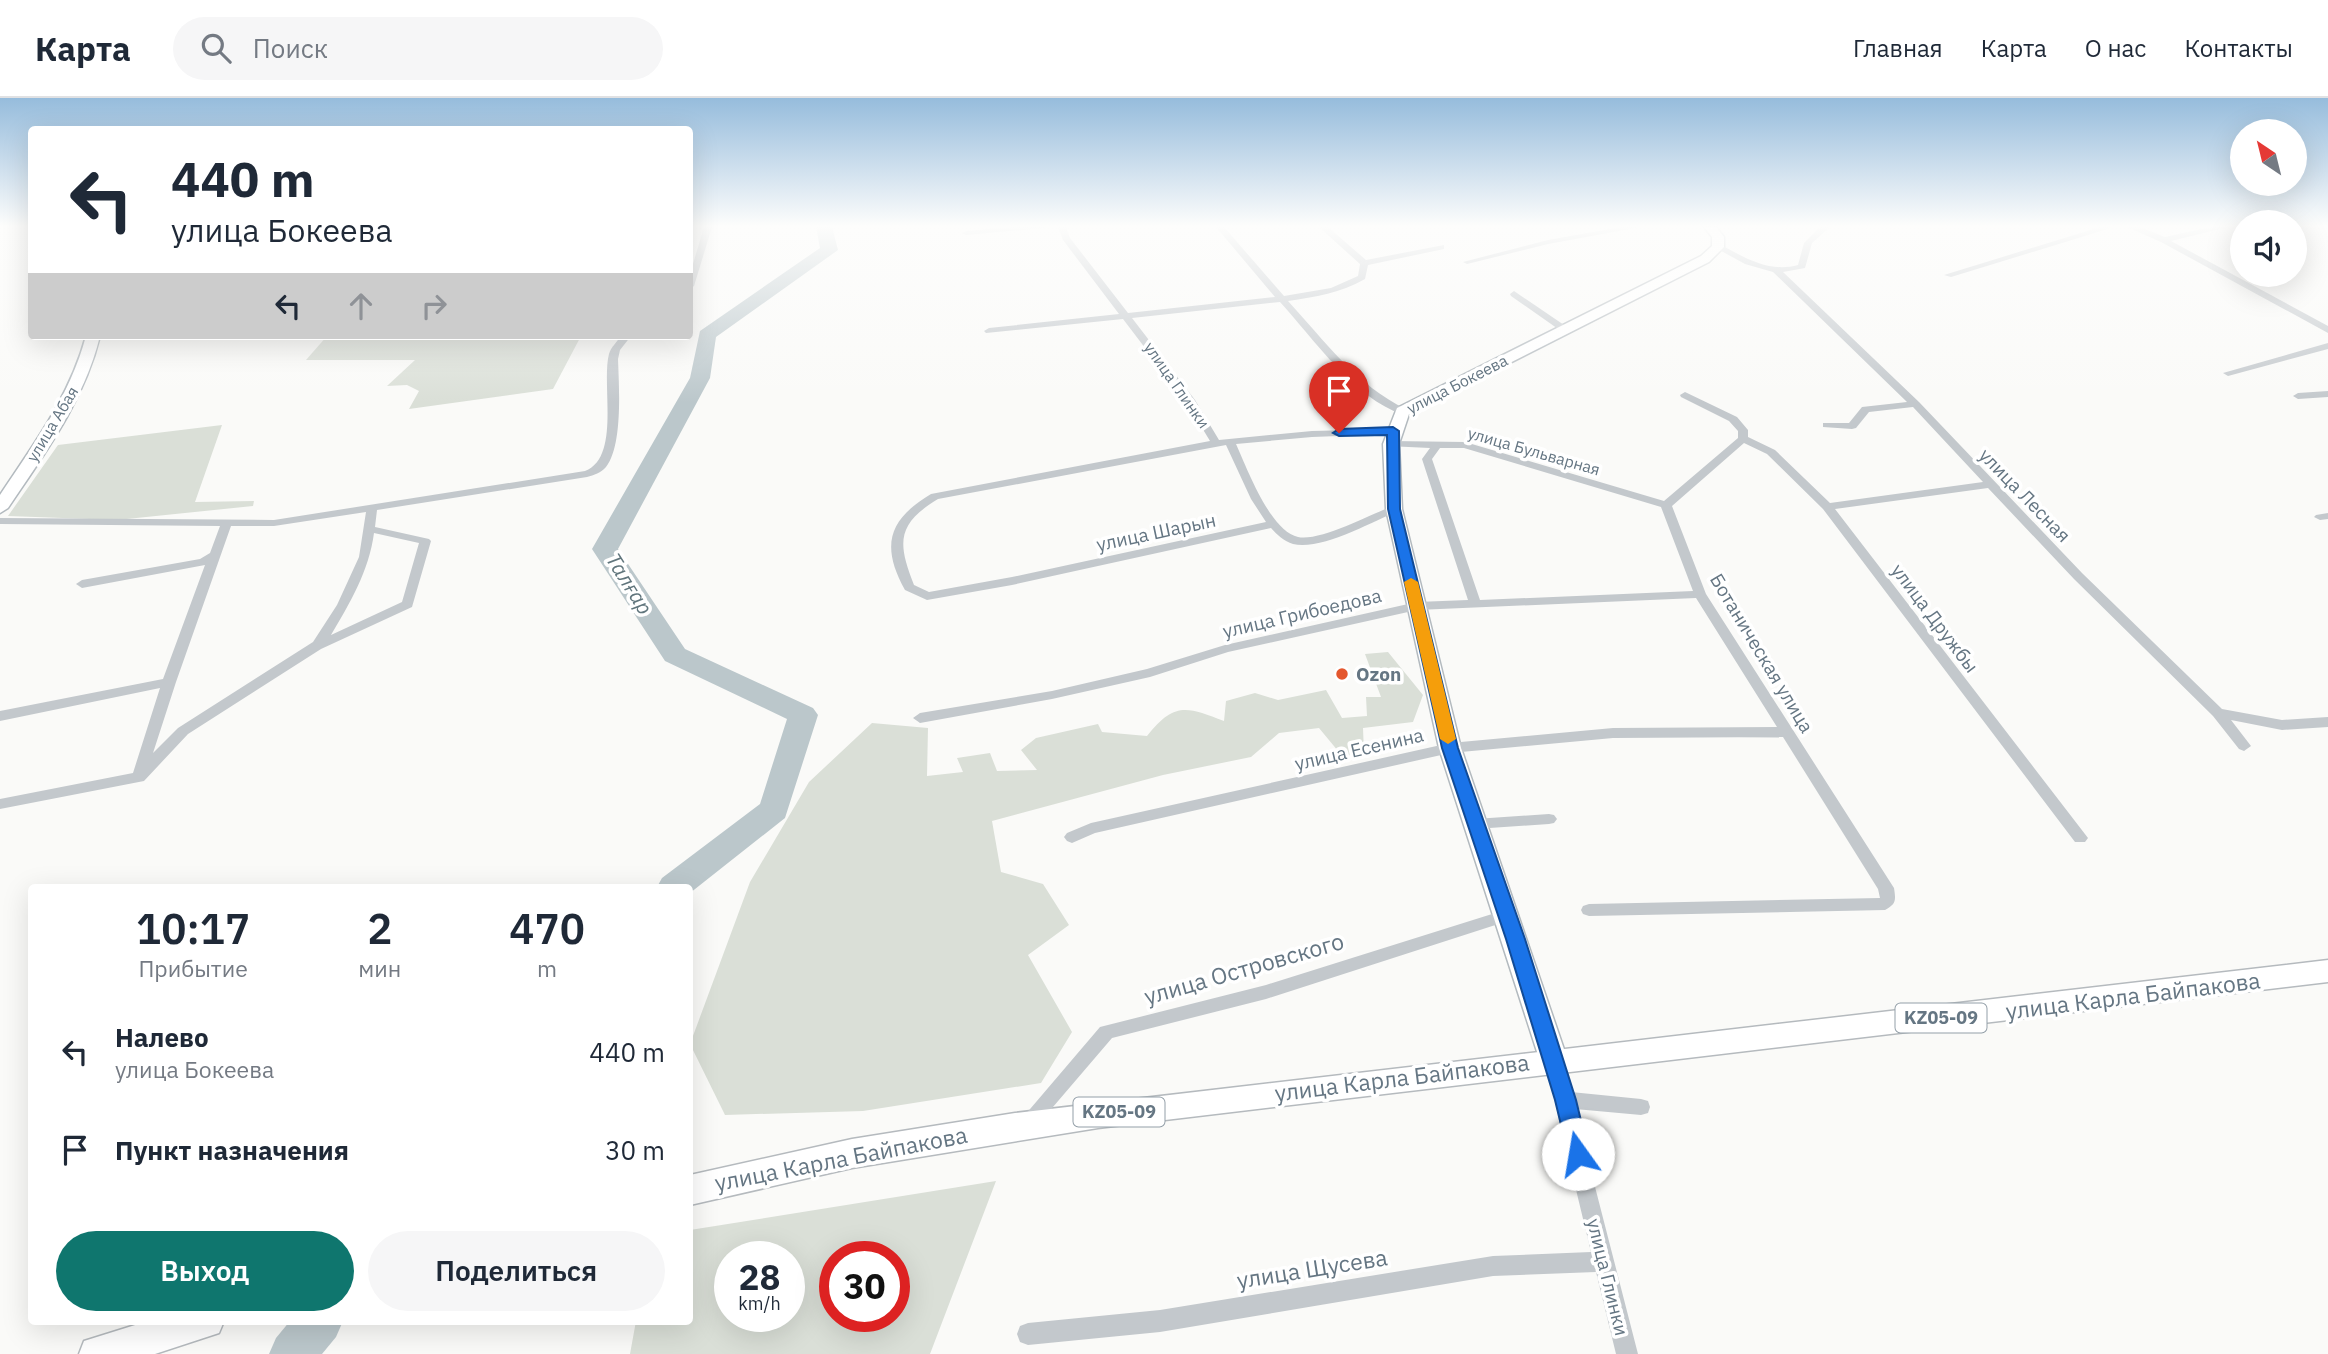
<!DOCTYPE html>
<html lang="ru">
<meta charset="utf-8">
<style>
:root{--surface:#fff;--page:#f6f6f7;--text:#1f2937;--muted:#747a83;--line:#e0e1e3;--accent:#0f766e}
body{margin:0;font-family:"IBM Plex Sans",sans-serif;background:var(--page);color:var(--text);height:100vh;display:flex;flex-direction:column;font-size:26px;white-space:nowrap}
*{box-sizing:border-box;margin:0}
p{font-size:23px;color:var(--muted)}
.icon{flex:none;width:38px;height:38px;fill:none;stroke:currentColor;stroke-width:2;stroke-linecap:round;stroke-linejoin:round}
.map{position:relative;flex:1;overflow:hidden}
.drawer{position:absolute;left:28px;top:786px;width:665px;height:441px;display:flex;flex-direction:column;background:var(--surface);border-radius:7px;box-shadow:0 7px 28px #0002}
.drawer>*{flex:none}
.hud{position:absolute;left:28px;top:28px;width:665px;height:214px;border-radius:7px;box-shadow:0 7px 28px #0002;background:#fff;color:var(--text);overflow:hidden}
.needle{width:46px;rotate:325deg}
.controls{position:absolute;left:2230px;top:21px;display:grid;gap:14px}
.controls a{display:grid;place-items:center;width:77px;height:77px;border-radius:50%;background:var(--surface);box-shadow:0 7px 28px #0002;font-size:35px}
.speed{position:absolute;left:714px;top:1143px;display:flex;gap:14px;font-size:35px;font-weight:700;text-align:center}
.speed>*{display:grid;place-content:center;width:91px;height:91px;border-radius:50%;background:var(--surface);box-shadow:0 7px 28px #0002;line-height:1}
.speed small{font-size:18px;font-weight:400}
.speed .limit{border:10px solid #d22;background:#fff;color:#111}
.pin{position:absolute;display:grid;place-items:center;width:60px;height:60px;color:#fff;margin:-72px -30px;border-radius:50% 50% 50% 0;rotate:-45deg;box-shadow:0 0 7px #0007}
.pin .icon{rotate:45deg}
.me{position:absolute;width:77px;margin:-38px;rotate:347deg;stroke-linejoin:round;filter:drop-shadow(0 0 5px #0008)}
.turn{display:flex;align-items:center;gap:24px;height:147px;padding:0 28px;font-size:32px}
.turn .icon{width:91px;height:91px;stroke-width:2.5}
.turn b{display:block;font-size:49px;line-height:60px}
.lanes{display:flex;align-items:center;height:66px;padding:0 28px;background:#0003;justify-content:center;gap:35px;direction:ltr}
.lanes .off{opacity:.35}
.eta{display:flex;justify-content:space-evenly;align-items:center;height:119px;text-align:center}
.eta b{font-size:42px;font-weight:600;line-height:49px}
.primary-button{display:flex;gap:14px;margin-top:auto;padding:14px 28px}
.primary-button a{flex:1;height:80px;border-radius:42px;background:var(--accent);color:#fff;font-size:28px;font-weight:600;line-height:80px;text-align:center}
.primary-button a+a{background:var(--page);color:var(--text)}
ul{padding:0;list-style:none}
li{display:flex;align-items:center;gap:21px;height:98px;padding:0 28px}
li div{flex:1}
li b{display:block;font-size:26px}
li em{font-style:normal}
header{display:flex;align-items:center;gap:42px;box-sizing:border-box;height:98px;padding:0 35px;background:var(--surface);border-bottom:2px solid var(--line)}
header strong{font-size:33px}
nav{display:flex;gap:38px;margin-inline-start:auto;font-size:24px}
.search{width:490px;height:63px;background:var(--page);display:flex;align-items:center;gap:18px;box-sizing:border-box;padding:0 24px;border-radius:38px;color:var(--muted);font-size:26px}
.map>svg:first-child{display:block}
.green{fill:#dadfd7;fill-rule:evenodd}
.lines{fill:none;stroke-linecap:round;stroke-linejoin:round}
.river{fill:#bbc7cb;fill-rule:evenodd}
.secondary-casing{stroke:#b3babf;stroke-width:3}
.primary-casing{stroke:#b5babe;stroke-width:3}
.street{fill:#c3c8cc;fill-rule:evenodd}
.secondary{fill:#fff;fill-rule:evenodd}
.primary{fill:#fff;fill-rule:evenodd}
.route{fill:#1a73e8;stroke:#114b97;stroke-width:2}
.slow{fill:#f59e0b}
.poi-dot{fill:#e4572e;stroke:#fff;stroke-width:2.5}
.labels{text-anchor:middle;stroke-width:7;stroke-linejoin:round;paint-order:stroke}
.far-street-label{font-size:16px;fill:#657683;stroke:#fff}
.shield{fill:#fff;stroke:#939fa8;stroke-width:2}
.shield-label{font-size:18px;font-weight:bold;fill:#657683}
.street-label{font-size:19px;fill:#657683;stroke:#fff}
.poi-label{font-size:19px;font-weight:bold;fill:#657683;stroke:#fff;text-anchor:start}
.water-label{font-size:21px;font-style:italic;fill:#60757c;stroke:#fff}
.near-street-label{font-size:23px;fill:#657683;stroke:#fff}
</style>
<header>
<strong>Карта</strong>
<div class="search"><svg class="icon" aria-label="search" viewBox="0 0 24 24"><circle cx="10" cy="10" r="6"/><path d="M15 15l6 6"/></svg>Поиск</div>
<nav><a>Главная</a><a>Карта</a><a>О нас</a><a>Контакты</a></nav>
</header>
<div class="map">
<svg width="2328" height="1256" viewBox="0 0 2328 1256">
<rect width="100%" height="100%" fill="#fafaf8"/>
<g class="green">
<polygon points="327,238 581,238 553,291 409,311 419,293 407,287 387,288 415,262 306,262"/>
<polygon points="222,327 195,404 254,403 253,408 117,422 8,418 58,347"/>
<path d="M1388,554L1423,597L1413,624L1363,630L1364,655L1343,659L1319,630L1279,635L1251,659L1163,677L992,723L1001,774L1043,786L1069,827L1028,857L1072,934L1041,985L863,1013L725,1017L690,946L750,784L809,684L872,625L928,630L927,678L963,674L957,660L990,655L997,673L1037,672L1021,652L1036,640L1098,626L1102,634L1147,638C1174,604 1186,608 1224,623L1226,603L1255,595L1278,602L1326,592L1342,620L1367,618L1366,599H1381L1365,556Z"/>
<path d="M996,1083L930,1256H630L636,1223H690V1132ZM789,1158V1218H730V1158ZM894,1158V1218H835V1158Z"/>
</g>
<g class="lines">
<g class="river">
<polygon points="816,129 832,129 838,152 716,239 710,280 618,451 685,551 813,610 818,617 785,720 690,795 690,789 657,789 662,780 760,706 787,621 665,563 592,451 690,280 700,233 820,150"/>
<polygon points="290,1223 343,1223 336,1239 322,1256 269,1256 276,1240"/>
</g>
<g class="secondary-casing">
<g id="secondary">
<polygon points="1704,129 1716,129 1724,139 1724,149 1709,164 1409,316 1399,346 1402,411 1461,650 1568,963 1564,971 1554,975 1544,971 1540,963 1439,650 1386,411 1383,346 1397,310 1701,158 1712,148 1712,139"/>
<path d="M86,238H100C84,303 45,355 8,410L0,415V397C34,346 70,298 86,238Z"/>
</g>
</g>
<g class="primary-casing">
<g id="primary">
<polygon points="2328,862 2328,884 1098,1030 852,1070 690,1107 690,1077 852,1041 1015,1015"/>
<polygon points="148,1223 224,1223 219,1235 155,1256 79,1256 84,1243"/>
</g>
</g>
<g class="street">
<polygon points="704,129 712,129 694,188 690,191 690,176"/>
<polygon points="1012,129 1055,129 966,137 962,135 966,133"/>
<path d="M1058,129H1066L1070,140L1128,215L1275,199L1216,129H1224L1284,198L1331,190L1358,178L1360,166L1319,129H1328L1366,162L1444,147V151L1368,167L1365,181C1341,195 1315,199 1288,203C1324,242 1357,288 1406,311V315L1402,316C1355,301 1313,240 1280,204L1132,220L1195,302L1219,342L1312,333L1397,331L1398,333L1393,336L1312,339L1236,346C1247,370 1270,433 1298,439C1318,444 1370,417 1390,409H1398V413C1372,424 1320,453 1293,446C1284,443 1277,437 1271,430L1012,487L927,502L905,492C880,447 889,421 931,396L1210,343L1187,305L1123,221L986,235L984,233L989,230L1119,216L1063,142ZM1226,347L1251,401L1266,424L1012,479L929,494L914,487C897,444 897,426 938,401Z"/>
<polygon points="1621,129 1641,129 1548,146 1467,166 1463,164 1548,142"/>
<path d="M1820,129H1830L1812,145L1805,170L1783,174L1919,304L2082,475L2222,611L2282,622L2328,619V629L2282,632L2231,622L2251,648L2244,653L2239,651L2213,618L2074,481L1988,390L1835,411L2088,740L2085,744H2075L1823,411L1767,356L1744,345L1672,408L1706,496L1894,790C1896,803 1896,806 1885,812L1589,818L1583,816L1581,812L1583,808L1589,806L1880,800L1878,791L1783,639L1613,640L1450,655L1095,735L1072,745L1067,743L1064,739L1067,735L1091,725L1450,645L1613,630L1777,629L1696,500L1417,512L1228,554L1150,579L1052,601L920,625L913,620L920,615L1052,593L1147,571L1225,547L1417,504L1468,502L1422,361L1430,350L1387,348V344L1391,343L1465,344L1664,403L1738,340V333L1729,323L1681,299L1680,297L1685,294L1737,319L1748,332V339L1775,352L1830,405L1983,384L1913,309L1869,314L1856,330L1852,331L1823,329V325H1849L1862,309L1907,304L1773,174L1745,166L1714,149L1721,147C1745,160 1770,175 1798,167L1804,145ZM1440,350H1464L1661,409L1693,493L1480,502L1432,361Z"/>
<polygon points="2100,129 2114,129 1951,179 1944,177"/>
<polygon points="2127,129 2139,129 2165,139 2211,129 2228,129 2171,143 2328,228 2328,235 2161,144"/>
<polygon points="1514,193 1567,229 1567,233 1561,233 1511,198 1510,196"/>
<path d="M621,238H631L620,252L618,261C619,288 623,347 606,369C601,375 594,377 587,379L377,412L375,429L429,441L431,443L412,509L321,551L188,636L144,683L0,711V701L133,675L160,590L0,623V613L163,581L205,467L82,490L76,486L82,482L200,461L210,455L220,428L0,426V420L274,422L585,373C621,359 601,286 609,256C611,249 617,244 621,238ZM366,414L359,459L337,507L313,544L178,630L153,655L176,584L231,428H274ZM374,435L419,445L402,504L331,537C350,505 369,473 374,435Z"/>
<polygon points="2328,245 2328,251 2228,278 2223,275"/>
<polygon points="2328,293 2328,299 2298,301 2293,298 2298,295"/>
<polygon points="2328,415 2328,421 2320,422 2314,419 2316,417"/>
<polygon points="1549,716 1554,717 1557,721 1554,725 1549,726 1475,731 1470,730 1467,726 1470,722 1475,721"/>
<polygon points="1508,811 1514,813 1516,817 1514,821 1266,901 1112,940 1035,1030 1028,1032 1021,1030 1019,1024 1100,929 1266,887"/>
<polygon points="1554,955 1560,958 1571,994 1641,1001 1648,1003 1650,1009 1648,1015 1641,1017 1575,1011 1638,1256 1616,1256 1596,1174 1493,1178 1160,1234 1028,1247 1020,1244 1017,1236 1020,1228 1028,1225 1160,1212 1493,1158 1591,1154 1545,963 1548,958"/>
</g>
<use href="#secondary" class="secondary"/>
<use href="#primary" class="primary"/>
</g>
<linearGradient id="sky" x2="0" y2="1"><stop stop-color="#96bcdc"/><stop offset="0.42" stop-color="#fdfdfc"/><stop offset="1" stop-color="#fdfdfc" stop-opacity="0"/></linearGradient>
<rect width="2328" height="305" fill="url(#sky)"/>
<polygon class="route" points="1393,329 1399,333 1400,411 1458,650 1525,841 1576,1002 1589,1056 1586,1063 1578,1066 1571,1063 1568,1056 1555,1002 1506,841 1442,650 1388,411 1387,337 1339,338 1333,335 1339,331"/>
<polygon class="slow" points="1411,480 1418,484 1456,641 1448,646 1440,641 1404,484"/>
<circle class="poi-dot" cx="1342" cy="576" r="7"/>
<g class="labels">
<g class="far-street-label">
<text transform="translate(1457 286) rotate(-27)" y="6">улица Бокеева</text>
<text transform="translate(1177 287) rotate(55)" y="6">улица Глинки</text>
<text transform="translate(52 326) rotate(-59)" y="6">улица Абая</text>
<text transform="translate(1534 353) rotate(16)" y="6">улица Бульварная</text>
</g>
<g class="shield">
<rect x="1895.5" y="905.5" width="91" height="29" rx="5"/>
<rect x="1073.5" y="999.5" width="91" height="29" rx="5"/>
</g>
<g class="shield-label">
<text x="1941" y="926">KZ05-09</text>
<text x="1119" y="1020">KZ05-09</text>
</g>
<g class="street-label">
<text transform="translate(2025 397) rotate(46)" y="7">улица Лесная</text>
<text transform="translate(1156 434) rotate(-12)" y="7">улица Шарын</text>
<text transform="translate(1302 515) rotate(-13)" y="7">улица Грибоедова</text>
<text transform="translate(1935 520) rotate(53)" y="7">улица Дружбы</text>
<text transform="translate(1762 555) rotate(59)" y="7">Ботаническая улица</text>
<text transform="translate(1359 651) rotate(-13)" y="7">улица Есенина</text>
<text transform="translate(1608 1179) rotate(76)" y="7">улица Глинки</text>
</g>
<g class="poi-label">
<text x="1356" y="583">Ozon</text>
</g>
<g class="water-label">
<text transform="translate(629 486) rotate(58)" y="7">Талғар</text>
</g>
<g class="near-street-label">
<text transform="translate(1244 871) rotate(-16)" y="8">улица Островского</text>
<text transform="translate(2133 898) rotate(-7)" y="8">улица Карла Байпакова</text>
<text transform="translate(1402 980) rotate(-7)" y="8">улица Карла Байпакова</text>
<text transform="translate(841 1061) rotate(-11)" y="8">улица Карла Байпакова</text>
<text transform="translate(1312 1171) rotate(-9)" y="8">улица Щусева</text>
</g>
</g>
</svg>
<div class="controls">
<a><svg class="needle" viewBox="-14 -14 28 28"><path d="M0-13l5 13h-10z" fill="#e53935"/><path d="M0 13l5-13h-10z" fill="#747a83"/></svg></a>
<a><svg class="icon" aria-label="sound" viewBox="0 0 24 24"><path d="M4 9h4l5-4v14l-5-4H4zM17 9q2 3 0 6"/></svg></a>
</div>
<div class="speed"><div>28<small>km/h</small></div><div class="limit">30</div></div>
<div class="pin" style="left:1339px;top:335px;background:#d93025"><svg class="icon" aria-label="arrive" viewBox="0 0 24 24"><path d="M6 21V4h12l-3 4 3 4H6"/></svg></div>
<svg class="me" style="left:1578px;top:1056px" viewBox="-20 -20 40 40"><circle r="19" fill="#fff"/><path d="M0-13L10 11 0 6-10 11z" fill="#1a73e8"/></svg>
<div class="hud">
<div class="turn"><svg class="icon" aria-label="left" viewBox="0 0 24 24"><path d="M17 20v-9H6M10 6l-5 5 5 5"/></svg><div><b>440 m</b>улица Бокеева</div></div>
<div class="lanes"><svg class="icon" aria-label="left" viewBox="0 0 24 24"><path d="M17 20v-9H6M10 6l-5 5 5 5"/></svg><svg class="icon off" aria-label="ahead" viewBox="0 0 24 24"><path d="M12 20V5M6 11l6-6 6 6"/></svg><svg class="icon off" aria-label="right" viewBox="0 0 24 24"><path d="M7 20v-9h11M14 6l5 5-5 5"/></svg></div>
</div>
<section class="drawer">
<div class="eta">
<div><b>10:17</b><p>Прибытие</p></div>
<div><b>2</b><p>мин</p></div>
<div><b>470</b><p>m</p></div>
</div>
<ul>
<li><svg class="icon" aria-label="left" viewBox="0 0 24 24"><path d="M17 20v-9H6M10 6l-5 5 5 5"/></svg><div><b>Налево</b><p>улица Бокеева</p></div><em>440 m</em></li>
<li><svg class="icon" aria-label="arrive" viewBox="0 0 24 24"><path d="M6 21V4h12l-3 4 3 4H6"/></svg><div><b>Пункт назначения</b></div><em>30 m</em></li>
</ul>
<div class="primary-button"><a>Выход</a><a>Поделиться</a></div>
</section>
</div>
